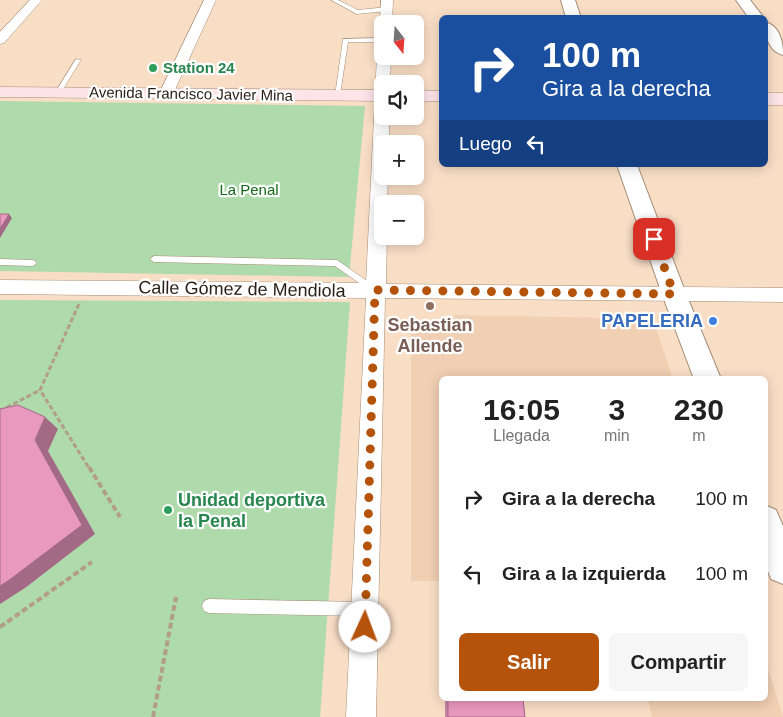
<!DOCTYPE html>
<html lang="es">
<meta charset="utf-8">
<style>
:root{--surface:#fff;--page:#f6f6f6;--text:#222;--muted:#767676;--accent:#b45309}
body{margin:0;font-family:Arial,sans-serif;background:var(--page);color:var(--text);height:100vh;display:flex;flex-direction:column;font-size:19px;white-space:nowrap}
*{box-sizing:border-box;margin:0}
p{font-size:16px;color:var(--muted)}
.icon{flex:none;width:28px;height:28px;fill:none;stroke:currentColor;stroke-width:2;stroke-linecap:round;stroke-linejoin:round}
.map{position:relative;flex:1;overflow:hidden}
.panel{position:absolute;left:439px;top:376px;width:329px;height:325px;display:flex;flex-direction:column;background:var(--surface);border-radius:8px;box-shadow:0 2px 12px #0003}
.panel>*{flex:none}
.guide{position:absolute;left:439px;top:15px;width:329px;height:152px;border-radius:8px;box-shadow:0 2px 12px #0003;background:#1a4fa0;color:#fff;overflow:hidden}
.needle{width:32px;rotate:163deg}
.buttons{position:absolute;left:374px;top:15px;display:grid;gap:10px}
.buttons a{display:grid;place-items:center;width:50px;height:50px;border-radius:8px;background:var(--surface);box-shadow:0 2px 12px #0003;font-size:25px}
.pin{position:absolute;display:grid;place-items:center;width:42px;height:42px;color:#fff;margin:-21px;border-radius:10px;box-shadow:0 2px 8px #0006}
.me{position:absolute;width:55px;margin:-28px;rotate:2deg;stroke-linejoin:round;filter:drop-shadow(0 0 4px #0008)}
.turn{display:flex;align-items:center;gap:18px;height:105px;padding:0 20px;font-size:22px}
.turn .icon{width:65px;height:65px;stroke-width:2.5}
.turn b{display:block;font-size:35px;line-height:42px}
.then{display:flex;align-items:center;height:48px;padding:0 20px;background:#0003;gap:10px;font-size:19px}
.eta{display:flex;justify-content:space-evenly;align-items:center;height:85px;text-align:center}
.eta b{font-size:30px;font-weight:600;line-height:35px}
.primary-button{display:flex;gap:10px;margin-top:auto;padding:10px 20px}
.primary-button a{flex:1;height:58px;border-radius:8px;background:var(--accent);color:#fff;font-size:20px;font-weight:600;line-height:58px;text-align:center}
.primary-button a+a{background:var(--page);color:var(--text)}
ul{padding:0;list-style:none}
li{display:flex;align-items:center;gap:15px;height:75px;padding:0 20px}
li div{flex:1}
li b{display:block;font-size:19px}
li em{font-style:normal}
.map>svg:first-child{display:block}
.built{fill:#f0cfb2}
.green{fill:#afdaac}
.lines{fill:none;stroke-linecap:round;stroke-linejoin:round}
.service-casing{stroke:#a58c76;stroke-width:1}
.minor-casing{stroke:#a58c76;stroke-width:1}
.tertiary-casing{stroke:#a58c76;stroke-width:2}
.secondary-casing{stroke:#a58c76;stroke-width:1}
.path-far1{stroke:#b29d8a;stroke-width:3;stroke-dasharray:5 2.5;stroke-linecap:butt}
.path{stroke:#b29d8a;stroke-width:4;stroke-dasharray:6 3;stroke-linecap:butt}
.service{fill:#fff;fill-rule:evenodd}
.minor{fill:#fff;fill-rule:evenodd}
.tertiary{fill:#fff;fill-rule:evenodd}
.secondary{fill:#fce4e8;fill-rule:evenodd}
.wall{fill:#c883a5}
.shaded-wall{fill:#a36a86}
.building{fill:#e998c0;stroke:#a36a86}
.route{stroke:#b45309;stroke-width:9;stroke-dasharray:0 16.2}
.leisure-dot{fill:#2e9e5b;stroke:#fff;stroke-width:2}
.education-dot{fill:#8d6e63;stroke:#fff;stroke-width:2}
.shop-dot{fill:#3f7fe0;stroke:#fff;stroke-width:2}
.labels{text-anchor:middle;stroke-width:4.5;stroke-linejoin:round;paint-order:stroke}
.far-leisure-label{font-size:15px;font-weight:bold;fill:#27864d;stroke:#fff;text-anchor:start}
.far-street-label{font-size:15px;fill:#281e15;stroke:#fff}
.far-park-label{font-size:15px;fill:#146817;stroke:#fff}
.street-label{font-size:18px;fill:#281e15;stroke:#fff}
.shop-label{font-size:18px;font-weight:bold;fill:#366cbe;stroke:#fff;text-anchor:end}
.education-label{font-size:18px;font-weight:bold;fill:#785e54;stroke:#fff}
.leisure-label{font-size:18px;font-weight:bold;fill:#27864d;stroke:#fff;text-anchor:start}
</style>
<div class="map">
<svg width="783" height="717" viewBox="0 0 783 717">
<rect width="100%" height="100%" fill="#f9dec6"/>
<g class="built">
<polygon points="454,315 653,319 673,379 441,379 441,581 411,581 411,324 454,324"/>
<polygon points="765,665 767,665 783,717 652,717 648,699 765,699"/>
</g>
<g class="green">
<polygon points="0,101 365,106 349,277 0,271"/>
<polygon points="0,300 350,302 320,717 0,717"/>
</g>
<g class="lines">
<g class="service-casing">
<g id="service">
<polygon points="331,0 338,0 358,10 387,7 390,9 387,11 357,14"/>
<polygon points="382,38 382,42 348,42 340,95 335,96 343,39"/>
<polygon points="76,59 81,60 60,94 56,94 55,93"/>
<polygon points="154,256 337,260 380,290 375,293 372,292 335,266 154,262 150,259"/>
<polygon points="0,259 33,260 37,263 33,266 0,265"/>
<polygon points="209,599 363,602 368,604 370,609 368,614 363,616 209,613 204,611 202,606 204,601"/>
</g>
</g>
<g class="minor-casing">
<g id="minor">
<polygon points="30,0 42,0 4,43 0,44 0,32"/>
<polygon points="204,0 216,0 173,94 171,97 161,97 159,94"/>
<polygon points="381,0 393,0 392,24 382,24 382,27 380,24"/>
<polygon points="382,52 382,56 391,56 390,84 382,84 382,116 389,116 389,144 382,144 382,176 388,176 387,204 382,204 382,236 387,236 386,284 783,288 783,302 385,298 376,717 346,717 366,298 0,294 0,280 366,283 377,56"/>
</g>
</g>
<g class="tertiary-casing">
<g id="tertiary">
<polygon points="561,0 575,0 581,18 566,18"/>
<polygon points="736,0 750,0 764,18 749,18"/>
<path d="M765,22C780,26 783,42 783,55C768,51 765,35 765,22Z"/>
<polygon points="617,165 637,165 686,294 721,379 694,379 662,294"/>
<polygon points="765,505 776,510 783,526 783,584 771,579 765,563"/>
</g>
</g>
<g class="secondary-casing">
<g id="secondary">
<polygon points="0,87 382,90 382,101 0,97"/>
<polygon points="415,90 441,91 441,101 415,102"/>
<rect x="765" y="93" width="18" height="12"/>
</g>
</g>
<g class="path-far1">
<polyline points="79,304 40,390 89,468"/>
<polyline points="0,411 40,390"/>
</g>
<g class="path">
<polyline points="89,467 120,517"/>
<polyline points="0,627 92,562"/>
<polyline points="153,717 176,597"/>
</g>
<use href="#service" class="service"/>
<use href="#minor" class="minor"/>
<use href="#tertiary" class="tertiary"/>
<use href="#secondary" class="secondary"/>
</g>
<polygon class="wall" points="445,699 523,699 525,717 445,717"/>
<g class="shaded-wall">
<polygon points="9,214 12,218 0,238 0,229"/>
<polygon points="45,417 58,429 48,451 95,534 25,588 0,604 0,586 35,440"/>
</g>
<g class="building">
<polygon points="0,214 9,214 0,229"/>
<polygon points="18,405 45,417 35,440 82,525 8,581 0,586 0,409"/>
<polygon points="448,699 523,699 525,717 448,717"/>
</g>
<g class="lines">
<polyline class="route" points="365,627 375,290 674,294 654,239"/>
</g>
<g class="leisure-dot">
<circle cx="153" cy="68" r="5"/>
<circle cx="168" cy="510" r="5"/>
</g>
<circle class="education-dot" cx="430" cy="306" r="5"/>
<circle class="shop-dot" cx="713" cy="321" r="5"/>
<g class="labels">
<g class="far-leisure-label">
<text x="163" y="73">Station 24</text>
</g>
<g class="far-street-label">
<text transform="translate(191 94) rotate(1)" y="5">Avenida Francisco Javier Mina</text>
</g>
<g class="far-park-label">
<text x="249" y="195">La Penal</text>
</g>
<g class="street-label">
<text transform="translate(242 289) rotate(1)" y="6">Calle Gómez de Mendiola</text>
</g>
<g class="shop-label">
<text x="703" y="327">PAPELERIA</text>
</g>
<g class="education-label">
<text x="430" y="331">Sebastian<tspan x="430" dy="21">Allende</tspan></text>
</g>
<g class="leisure-label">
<text x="178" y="506">Unidad deportiva<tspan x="178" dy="21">la Penal</tspan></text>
</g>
</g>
</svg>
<div class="buttons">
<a><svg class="needle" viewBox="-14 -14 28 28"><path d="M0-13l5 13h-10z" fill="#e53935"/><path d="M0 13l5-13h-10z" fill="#767676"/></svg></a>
<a><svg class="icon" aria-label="sound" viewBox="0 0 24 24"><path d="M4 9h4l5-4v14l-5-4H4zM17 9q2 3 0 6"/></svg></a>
<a>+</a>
<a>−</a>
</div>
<div class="pin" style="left:654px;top:239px;background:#d93025"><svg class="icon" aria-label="arrive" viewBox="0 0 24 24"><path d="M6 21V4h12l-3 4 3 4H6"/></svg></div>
<svg class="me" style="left:365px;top:627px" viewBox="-20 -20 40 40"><circle r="19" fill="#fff"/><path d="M0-13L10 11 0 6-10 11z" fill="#b45309"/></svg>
<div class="guide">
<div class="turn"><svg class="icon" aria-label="right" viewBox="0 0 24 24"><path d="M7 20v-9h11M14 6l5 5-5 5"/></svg><div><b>100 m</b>Gira a la derecha</div></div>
<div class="then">Luego<svg class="icon" aria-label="left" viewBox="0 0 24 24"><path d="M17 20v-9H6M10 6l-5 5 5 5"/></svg></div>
</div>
<section class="panel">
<div class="eta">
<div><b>16:05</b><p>Llegada</p></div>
<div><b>3</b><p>min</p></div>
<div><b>230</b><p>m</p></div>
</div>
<ul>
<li><svg class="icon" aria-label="right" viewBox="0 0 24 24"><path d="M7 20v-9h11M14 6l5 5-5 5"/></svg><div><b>Gira a la derecha</b></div><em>100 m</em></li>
<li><svg class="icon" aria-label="left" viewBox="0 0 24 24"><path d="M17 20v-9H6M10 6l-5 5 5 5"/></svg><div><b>Gira a la izquierda</b></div><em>100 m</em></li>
</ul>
<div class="primary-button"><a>Salir</a><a>Compartir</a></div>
</section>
</div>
